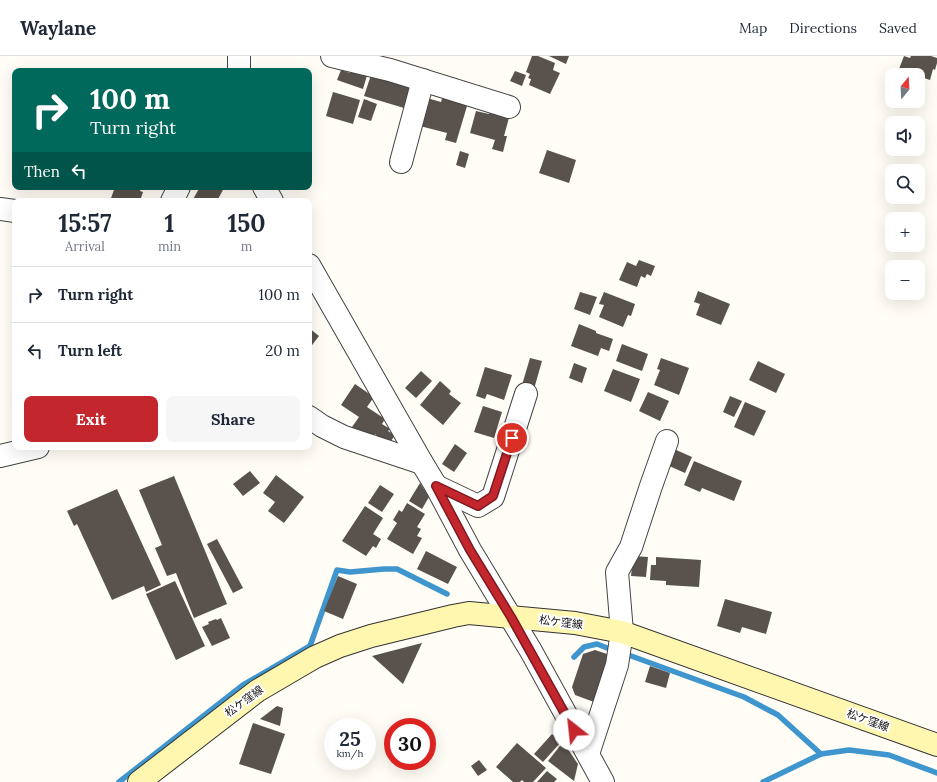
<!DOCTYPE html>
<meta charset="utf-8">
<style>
:root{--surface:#fff;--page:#f6f6f7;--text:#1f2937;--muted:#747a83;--line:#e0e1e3;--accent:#c4262e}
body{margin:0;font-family:Lora,"Noto Sans JP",serif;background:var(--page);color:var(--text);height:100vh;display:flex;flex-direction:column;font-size:15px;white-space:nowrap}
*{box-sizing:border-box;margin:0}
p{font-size:13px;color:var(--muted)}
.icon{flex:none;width:22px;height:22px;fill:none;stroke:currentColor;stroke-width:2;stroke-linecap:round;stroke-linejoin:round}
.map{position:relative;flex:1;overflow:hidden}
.side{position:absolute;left:12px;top:142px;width:300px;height:252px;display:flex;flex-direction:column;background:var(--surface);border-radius:8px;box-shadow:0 4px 16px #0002}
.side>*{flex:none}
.banner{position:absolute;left:12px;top:12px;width:300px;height:122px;border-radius:8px;box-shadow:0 4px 16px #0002;background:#00695c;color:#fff;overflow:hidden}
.needle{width:26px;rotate:18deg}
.tools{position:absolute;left:885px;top:12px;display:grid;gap:8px}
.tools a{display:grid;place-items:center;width:40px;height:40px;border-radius:8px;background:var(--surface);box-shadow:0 4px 16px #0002;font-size:20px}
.speed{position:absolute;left:324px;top:662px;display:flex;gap:8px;font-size:20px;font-weight:700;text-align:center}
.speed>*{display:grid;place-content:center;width:52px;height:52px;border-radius:50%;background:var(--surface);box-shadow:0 4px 16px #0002;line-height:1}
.speed small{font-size:10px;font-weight:400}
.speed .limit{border:6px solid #d22;background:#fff;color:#111}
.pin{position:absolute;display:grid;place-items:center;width:34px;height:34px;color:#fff;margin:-17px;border:2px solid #fff;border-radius:50%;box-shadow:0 1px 4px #0007}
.me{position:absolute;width:44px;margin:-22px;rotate:331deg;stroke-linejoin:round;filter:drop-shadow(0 0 3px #0008)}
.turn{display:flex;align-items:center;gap:14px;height:84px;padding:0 12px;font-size:18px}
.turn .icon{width:52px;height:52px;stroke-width:2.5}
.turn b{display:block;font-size:28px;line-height:34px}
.then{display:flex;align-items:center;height:38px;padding:0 12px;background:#0003;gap:8px;font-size:15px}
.eta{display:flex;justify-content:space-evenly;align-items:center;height:68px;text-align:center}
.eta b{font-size:24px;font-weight:700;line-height:28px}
.primary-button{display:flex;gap:8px;margin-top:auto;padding:8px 12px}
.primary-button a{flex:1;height:46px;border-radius:8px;background:var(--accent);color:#fff;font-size:16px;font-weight:700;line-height:46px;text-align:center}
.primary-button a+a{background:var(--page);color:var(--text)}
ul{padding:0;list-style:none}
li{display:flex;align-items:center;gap:12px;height:56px;padding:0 12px;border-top:1px solid var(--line)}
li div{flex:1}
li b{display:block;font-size:15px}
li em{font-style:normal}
header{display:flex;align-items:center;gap:24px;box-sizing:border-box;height:56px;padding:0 20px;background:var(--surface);border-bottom:1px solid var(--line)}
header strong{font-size:19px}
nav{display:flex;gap:22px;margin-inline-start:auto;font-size:14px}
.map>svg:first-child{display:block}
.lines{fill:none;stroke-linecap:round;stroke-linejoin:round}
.stream{stroke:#3f96cf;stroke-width:5.5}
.building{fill:#5a524d}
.street-casing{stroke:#444;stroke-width:24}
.secondary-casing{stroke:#333;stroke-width:24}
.street{stroke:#fff;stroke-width:22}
.secondary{stroke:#fff6b0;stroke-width:22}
.route-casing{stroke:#7f191e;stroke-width:10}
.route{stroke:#c4262e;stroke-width:7}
.labels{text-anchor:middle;stroke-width:4;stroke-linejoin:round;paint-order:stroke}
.street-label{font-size:11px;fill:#111;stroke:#fff}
</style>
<header>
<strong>Waylane</strong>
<nav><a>Map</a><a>Directions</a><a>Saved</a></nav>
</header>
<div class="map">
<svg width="937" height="726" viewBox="0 0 937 726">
<rect width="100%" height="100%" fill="#fffdf5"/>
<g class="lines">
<g class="stream">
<polyline points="623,597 744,641 778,659 821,698"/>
<polyline points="574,601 584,591 597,588 615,595"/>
<polyline points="119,726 243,629 310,590 337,514 350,516 384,513 397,513 447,538"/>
<polyline points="763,726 821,698 849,694 889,699 937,717"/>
</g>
</g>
<g class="building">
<polygon points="532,0 538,0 555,7 553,14 560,17 550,38 529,29 531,23 528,22 530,18 526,16"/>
<polygon points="549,0 569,0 566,8"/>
<polygon points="904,0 910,2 911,0 931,0 937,2 937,7 935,14 933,13 930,24 918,20 918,19 916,19 899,13"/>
<polygon points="352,11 368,16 363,33 337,24 341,14 350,17"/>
<polygon points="515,15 526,19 522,30 510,25"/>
<polygon points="371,19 411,31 404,52 364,40"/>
<polygon points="333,36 360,44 353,68 326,60"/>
<polygon points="444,36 463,42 467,50 456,87 445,84 447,77 420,70 427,42 441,46"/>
<polygon points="364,43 377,48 371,65 358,61"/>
<polygon points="490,52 510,58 504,80 507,80 503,96 492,93 495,84 470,77 476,55 489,58"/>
<polygon points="547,94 576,104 569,127 539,117"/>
<polygon points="460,95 469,98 465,112 456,109"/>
<polygon points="115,131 141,131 140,135 143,136 140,145 110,145"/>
<polygon points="200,131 222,131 224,132 217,145 192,145"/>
<polygon points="639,204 655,210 651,220 647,218 645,222 641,220 637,231 619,224 627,206 636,210"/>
<polygon points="698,235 730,248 721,269 696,259 700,248 694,246"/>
<polygon points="580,236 597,241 590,259 574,253"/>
<polygon points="604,236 635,248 631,260 628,259 623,271 599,261 604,249 599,248"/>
<polygon points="579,268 596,275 596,277 613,283 609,295 601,292 598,300 571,290"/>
<polygon points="309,272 319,280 309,293"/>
<polygon points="622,288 648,298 642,315 616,305"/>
<polygon points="530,302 542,305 534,333 522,329"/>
<polygon points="661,302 689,312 679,339 654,329 660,314 657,313"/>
<polygon points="758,305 785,318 776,337 749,324"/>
<polygon points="574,307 587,312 582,327 569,322"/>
<polygon points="485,311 512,319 504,344 487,338 485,343 476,340"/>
<polygon points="613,313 640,323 631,346 604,335"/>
<polygon points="421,315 432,325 416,342 405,332"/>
<polygon points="440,325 451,335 449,338 461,347 443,369 420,349"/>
<polygon points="355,328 374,341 367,351 385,363 382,368 390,373 388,375 395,379 389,388 375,378 371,384 352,371 359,361 341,349"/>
<polygon points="648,336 669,345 660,365 639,355"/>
<polygon points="730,340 742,345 734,361 723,356"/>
<polygon points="745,346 766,355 754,380 734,371"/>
<polygon points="483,350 502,356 494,382 474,376"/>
<polygon points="455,388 467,397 454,416 442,408"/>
<polygon points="674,393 692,401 685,417 667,409"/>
<polygon points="694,405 742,425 734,445 702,432 700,436 684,429"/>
<polygon points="250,415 260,427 243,440 233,428"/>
<polygon points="276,419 304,441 284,467 268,455 275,446 263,437"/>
<polygon points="174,420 227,548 194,562 176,517 167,520 155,492 162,489 139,434"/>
<polygon points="420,427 429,441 422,453 409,445"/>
<polygon points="380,429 394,438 382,456 368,447"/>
<polygon points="117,433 161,529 146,536 144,530 112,544 77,468 74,470 67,455"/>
<polygon points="407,447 425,458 417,471 421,473 417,480 422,482 413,498 387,483 397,467 393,464 399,454 402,456"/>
<polygon points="365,450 383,462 373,478 381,483 376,492 373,490 366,500 342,485"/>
<polygon points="217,483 243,532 233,537 207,488"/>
<polygon points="426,495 457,511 448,528 417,513"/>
<polygon points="633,500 648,501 646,521 631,520"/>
<polygon points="656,501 701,504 699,531 666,529 666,525 650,524 651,509 656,509"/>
<polygon points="338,520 357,528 343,563 324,555"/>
<polygon points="175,525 205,590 176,604 146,538"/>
<polygon points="725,543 772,556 766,578 742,571 740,577 717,570"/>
<polygon points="221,562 230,582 212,590 202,571 209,568 208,566 216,563 217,564"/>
<polygon points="422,587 403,628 372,600"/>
<polygon points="595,594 610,599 594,646 575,639 572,631 583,598"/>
<polygon points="650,610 670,617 666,632 645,626"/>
<polygon points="277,650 283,652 280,670 260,663"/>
<polygon points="253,667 285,678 271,718 239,708"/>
<polygon points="552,678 561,686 543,706 534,698"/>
<polygon points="563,686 578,708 574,725 548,705"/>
<polygon points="517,687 546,712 533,726 524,726 522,724 520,726 513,726 496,711"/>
<polygon points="479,704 487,714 478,720 471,710"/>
<polygon points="547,715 557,723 554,726 537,726"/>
</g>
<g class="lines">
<g class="street-casing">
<g id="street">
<polyline points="332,0 390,14 509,51"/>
<polyline points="239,15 239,0"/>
<polyline points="401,106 423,24"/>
<polyline points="264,131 272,145"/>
<polyline points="172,145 179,131"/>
<polyline points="0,153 15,155"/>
<polyline points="309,209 422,407 436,430 470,494 531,595 603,726"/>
<polyline points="309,361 322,370 344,381 422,407"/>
<polyline points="0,400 38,391"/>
<polyline points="436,430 478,450 493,441 526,338"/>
<polyline points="588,698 617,609 622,576 617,516 631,491 651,430 667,385"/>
</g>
</g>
<g class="secondary-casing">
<polyline id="secondary" points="139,726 257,635 315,601 340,590 371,580 453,560 469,557 575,567 622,576 937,689"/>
</g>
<use href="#street" class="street"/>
<use href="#secondary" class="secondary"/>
</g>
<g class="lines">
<g class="route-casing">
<polyline id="route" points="512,382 493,440 478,450 436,430 470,494 511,561 574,674"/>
</g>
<use href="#route" class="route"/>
</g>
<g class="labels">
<g class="street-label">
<text transform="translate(561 566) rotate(7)" y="4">松ケ窪線</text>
<text transform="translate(244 645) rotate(-36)" y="4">松ケ窪線</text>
<text transform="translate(868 664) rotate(20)" y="4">松ケ窪線</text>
</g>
</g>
</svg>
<div class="tools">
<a><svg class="needle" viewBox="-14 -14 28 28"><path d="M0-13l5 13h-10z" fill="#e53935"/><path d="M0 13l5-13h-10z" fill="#747a83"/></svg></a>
<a><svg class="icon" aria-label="sound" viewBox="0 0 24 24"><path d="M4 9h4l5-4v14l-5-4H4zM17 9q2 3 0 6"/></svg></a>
<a><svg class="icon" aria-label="search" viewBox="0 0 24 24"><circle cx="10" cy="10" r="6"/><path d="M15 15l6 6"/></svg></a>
<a>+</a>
<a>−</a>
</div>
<div class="speed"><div>25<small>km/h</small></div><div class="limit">30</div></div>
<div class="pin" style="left:512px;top:382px;background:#d93025"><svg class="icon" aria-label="arrive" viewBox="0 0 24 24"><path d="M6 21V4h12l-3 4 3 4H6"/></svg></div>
<svg class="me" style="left:574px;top:674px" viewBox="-20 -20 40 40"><circle r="19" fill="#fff"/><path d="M0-13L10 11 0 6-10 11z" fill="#c4262e"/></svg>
<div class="banner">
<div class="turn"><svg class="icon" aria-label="right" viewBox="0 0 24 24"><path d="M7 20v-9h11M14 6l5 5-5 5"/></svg><div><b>100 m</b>Turn right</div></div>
<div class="then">Then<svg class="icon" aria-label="left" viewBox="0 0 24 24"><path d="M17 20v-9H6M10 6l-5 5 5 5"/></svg></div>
</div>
<section class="side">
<div class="eta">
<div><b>15:57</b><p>Arrival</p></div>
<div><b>1</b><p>min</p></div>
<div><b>150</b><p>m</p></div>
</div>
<ul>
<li><svg class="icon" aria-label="right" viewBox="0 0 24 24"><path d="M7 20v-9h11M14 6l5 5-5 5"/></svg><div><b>Turn right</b></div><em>100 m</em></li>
<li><svg class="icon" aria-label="left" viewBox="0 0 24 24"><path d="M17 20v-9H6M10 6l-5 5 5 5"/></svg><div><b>Turn left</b></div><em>20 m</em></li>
</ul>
<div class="primary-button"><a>Exit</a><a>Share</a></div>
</section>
</div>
